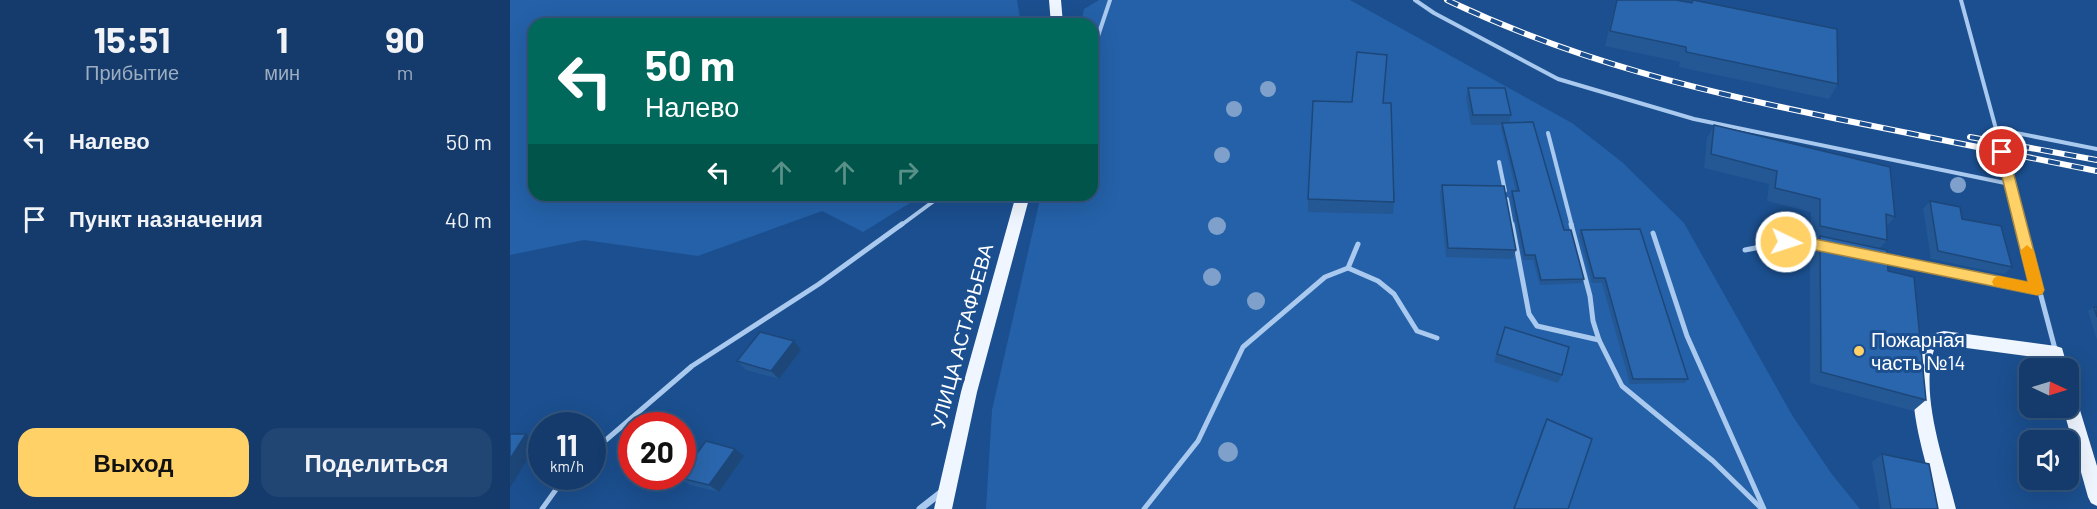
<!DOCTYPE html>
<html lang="ru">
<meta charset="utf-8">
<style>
:root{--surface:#143b6b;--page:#214673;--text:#f1f3f6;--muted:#9dadc1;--line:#33557e;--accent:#ffd166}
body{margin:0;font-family:Barlow,sans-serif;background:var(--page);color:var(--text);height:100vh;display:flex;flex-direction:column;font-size:22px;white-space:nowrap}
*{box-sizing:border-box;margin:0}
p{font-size:20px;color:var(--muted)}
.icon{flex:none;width:33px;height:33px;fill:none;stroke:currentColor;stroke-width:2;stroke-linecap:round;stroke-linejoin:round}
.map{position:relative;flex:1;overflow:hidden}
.drawer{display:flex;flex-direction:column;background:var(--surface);width:510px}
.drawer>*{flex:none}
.banner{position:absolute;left:18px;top:18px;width:570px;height:183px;border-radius:18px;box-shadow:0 6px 24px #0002,0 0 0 2px var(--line);background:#00695c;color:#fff;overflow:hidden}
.needle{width:39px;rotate:94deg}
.buttons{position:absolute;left:1509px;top:358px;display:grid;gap:12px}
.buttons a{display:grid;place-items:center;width:60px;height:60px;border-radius:12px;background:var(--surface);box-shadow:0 6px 24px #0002,0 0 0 2px var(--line);font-size:30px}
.speed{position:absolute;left:18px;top:412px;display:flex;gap:12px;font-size:30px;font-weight:700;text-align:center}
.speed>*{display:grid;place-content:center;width:78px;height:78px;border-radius:50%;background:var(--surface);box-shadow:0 6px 24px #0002,0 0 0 2px var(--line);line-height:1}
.speed small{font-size:15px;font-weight:400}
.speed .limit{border:9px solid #d22;background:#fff;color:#111}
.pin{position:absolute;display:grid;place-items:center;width:51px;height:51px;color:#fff;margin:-26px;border:3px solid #fff;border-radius:50%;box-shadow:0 2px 6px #0007}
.me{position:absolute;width:66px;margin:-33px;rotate:94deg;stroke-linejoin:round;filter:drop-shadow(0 0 4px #0008)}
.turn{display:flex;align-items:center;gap:21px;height:126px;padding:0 18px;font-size:27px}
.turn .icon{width:78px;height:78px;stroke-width:2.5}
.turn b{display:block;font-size:42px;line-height:51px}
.lanes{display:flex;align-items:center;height:57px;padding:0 18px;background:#0003;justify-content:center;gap:30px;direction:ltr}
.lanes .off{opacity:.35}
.eta{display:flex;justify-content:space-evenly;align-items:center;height:102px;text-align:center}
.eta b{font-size:36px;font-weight:700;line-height:42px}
.cta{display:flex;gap:12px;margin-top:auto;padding:12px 18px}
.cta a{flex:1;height:69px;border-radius:18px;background:var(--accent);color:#111;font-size:24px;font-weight:700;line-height:69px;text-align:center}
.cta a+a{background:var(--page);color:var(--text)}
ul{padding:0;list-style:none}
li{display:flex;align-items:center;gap:18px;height:78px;padding:0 18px}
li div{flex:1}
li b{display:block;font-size:22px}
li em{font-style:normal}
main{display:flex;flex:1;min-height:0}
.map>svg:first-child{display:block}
.green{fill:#2461a8}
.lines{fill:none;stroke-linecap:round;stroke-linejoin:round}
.lane-far1{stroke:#a9c9ee;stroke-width:4}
.lane{stroke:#a9c9ee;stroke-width:5}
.street{stroke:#a9c9ee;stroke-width:7}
.primary{fill:#f0f6ff;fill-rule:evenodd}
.rail-casing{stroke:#fff;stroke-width:6}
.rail{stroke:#1b4f8f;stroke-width:4;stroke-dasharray:12;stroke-linecap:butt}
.tree{fill:#7ea0ca}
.wall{fill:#245895}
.shaded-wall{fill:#1d4779}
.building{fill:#2a66ad;stroke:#1d4779;stroke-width:1.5}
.route{fill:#ffd166;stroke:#a68842;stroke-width:1.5}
.slow{fill:#f59e0b}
.poi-dot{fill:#ffd166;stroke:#1b4f8f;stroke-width:2}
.labels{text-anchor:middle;stroke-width:6;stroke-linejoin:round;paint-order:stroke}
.street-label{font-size:20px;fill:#fff;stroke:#1b4f8f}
.poi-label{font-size:20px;fill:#fff;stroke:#1b4f8f;text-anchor:start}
</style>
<main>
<section class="drawer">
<div class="eta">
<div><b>15:51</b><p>Прибытие</p></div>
<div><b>1</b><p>мин</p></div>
<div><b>90</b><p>m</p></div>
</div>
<ul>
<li><svg class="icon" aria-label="left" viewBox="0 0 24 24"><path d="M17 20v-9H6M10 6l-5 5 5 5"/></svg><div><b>Налево</b></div><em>50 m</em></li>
<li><svg class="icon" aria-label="arrive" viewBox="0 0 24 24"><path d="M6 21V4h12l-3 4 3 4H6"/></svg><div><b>Пункт назначения</b></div><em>40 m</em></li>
</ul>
<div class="cta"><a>Выход</a><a>Поделиться</a></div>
</section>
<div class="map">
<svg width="1587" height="509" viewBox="0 0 1587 509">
<rect width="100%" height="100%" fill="#1b4f8f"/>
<g class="green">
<polygon points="0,0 507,0 511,24 24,24 24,195 413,195 353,232 312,211 188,256 74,240 0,255"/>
<polygon points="589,0 840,0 1062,123 1112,162 1174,223 1282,415 1321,473 1350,509 476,509 482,410 531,195 582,195 582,24 571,24 574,9"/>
</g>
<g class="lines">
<g class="lane-far1">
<polyline points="905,0 924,13 1048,79 1184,119 1500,184"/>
<polyline points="1451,0 1486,129 1587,149"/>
<polyline points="582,54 600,0"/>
<polyline points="1486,129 1512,226"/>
<polyline points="1038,133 1062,226"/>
<polyline points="989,162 995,191"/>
<polyline points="997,199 1002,226"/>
<polyline points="390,226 432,195"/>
</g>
<g class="lane">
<polyline points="1002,224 1019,314 1027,326 1089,340"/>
<polyline points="1061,224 1080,296 1083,321 1089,340 1112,386 1203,461 1252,509"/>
<polyline points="1512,224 1545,349"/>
<polyline points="1143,233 1177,336 1254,509"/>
<polyline points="1235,250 1271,243 1307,245"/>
<polyline points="1374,259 1527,290"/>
<polyline points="838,268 868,281 884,294 907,331 927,338"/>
<polyline points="82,452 182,366 309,284 392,224"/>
<polyline points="32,509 55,477"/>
<polyline points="634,509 688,441 733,347 815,277 838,268 848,244"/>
</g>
<polyline class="street" points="410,509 433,491"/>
<g class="primary">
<polygon points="539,0 551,0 553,24 541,24"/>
<polygon points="506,195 520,195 467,392 442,509 424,509 451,392"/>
<path d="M1434,331L1546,346L1552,348L1558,369H1542L1539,359L1434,345L1425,347C1408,393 1435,463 1446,509H1428C1415,456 1388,388 1413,336Z"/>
<polygon points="1558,390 1564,392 1566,397 1587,466 1587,506 1581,503 1578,497 1553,408 1558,408"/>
</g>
<g class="rail-casing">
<g id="rail">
<path d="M937,0C1065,61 1190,91 1328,119C1414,136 1501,154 1587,171"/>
<polyline points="1460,137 1587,160"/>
</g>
</g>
<use href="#rail" class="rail"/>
</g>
<g class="tree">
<circle cx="758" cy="89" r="8"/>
<circle cx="724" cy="109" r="8"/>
<circle cx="712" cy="155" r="8"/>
<circle cx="1448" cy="185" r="8"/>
<circle cx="707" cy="226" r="9"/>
<circle cx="702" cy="277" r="9"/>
<circle cx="746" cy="301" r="9"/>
<circle cx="718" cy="452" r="10"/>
</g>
<g class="wall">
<polygon points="1106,0 1166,0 1181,3 1183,0 1328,84 1319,99 1169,67 1170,62 1095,46"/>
<polygon points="958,88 1001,115 999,123 1054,230 1074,279 1072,283 1030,285 1023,260 1013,260 1000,196 1002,191 1006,191 991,128 992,125 961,125 956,98"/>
<polygon points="873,103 884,202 883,214 798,212 798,199"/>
<polygon points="1204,125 1385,217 1376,227 1377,240 1370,248 1378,271 1416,400 1403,411 1300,383 1300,249 1306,240 1300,239 1301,212 1257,201 1259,184 1194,168 1197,138"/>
<polygon points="932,185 1006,250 1003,259 936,257 930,194"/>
<polygon points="1420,201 1452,219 1502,267 1494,274 1421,259 1413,209"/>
<polygon points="1071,230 1178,379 1175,383 1120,384 1092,283 1082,283 1069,235"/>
<polygon points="1584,307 1587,307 1587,340 1578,311"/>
<polygon points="995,327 1052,375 1048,383 984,362"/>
<polygon points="291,350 269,379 236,370 227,361"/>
<polygon points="1037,419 1058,509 1003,509 1033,427"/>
<polygon points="1372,454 1428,509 1370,509 1362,462"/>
<polygon points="234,456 209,492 180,485 170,478"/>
</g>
<g class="shaded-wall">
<polygon points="284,341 291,350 269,379 261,371"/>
<polygon points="16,434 28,442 0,488 0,459"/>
<polygon points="225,449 234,456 209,492 199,485"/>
</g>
<g class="building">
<polygon points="1107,0 1166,0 1182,3 1183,0 1327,29 1328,84 1176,52 1176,47 1100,31"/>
<polygon points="847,52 877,55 873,103 881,103 884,202 798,199 803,101 842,102"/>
<polygon points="958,88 995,88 1001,115 963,115"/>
<polygon points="1023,122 1054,230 1061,230 1074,279 1031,280 1025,255 1015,255 1002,191 1009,191 992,123"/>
<polygon points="1204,125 1380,167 1385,217 1376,214 1377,240 1310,226 1310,199 1265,188 1267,171 1201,154"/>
<polygon points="932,185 994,186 1006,250 938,248"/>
<polygon points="1420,201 1450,207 1452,219 1491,226 1502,267 1428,251"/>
<polygon points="1130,229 1178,379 1123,379 1095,278 1084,278 1071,230"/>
<polygon points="1310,236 1377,250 1378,271 1404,277 1416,400 1311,372"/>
<polygon points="1584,307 1587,307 1587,317"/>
<polygon points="995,327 1059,347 1052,375 987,354"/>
<polygon points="250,332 284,341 261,371 227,361"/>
<polygon points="1037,419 1082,439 1058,509 1004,509"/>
<polygon points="0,434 16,434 0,459"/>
<polygon points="196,441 225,449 199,485 170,478 172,477 172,474"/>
<polygon points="1372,454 1419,464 1428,509 1381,509"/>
</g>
<polygon class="route" points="1492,148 1498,152 1534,290 1532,294 1527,295 1290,247 1276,248 1270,242 1276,237 1290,236 1518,282 1486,152"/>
<polygon class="slow" points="1517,245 1524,251 1534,290 1532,294 1527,295 1484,286 1482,282 1484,278 1489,276 1518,282 1510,251"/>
<circle class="poi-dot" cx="1349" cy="351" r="6"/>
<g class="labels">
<g class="street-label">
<text transform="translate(452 336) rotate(-75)" y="7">УЛИЦА АСТАФЬЕВА</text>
</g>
<g class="poi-label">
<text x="1361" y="347">Пожарная<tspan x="1361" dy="23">часть №14</tspan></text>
</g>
</g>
</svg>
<div class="buttons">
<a><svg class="needle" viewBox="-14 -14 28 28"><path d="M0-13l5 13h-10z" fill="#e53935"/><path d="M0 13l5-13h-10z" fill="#9dadc1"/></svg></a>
<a><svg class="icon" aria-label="sound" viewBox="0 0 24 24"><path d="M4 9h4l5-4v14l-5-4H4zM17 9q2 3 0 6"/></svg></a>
</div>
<div class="speed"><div>11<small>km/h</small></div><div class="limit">20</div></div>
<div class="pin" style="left:1492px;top:152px;background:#d93025"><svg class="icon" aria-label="arrive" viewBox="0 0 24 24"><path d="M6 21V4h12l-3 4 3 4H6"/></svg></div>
<svg class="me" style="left:1276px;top:242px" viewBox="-20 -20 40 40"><circle r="17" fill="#ffd166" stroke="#fff" stroke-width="3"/><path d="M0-11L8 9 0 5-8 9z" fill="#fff"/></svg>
<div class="banner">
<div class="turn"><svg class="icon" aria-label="left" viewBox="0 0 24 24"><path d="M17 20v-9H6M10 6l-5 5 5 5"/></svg><div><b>50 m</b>Налево</div></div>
<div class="lanes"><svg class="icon" aria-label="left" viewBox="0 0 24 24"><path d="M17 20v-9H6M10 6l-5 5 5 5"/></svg><svg class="icon off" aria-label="ahead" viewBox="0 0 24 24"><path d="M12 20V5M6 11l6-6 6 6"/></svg><svg class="icon off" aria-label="ahead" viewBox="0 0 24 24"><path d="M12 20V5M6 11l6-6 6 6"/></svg><svg class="icon off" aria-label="right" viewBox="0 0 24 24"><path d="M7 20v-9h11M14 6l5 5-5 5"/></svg></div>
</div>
</div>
</main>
